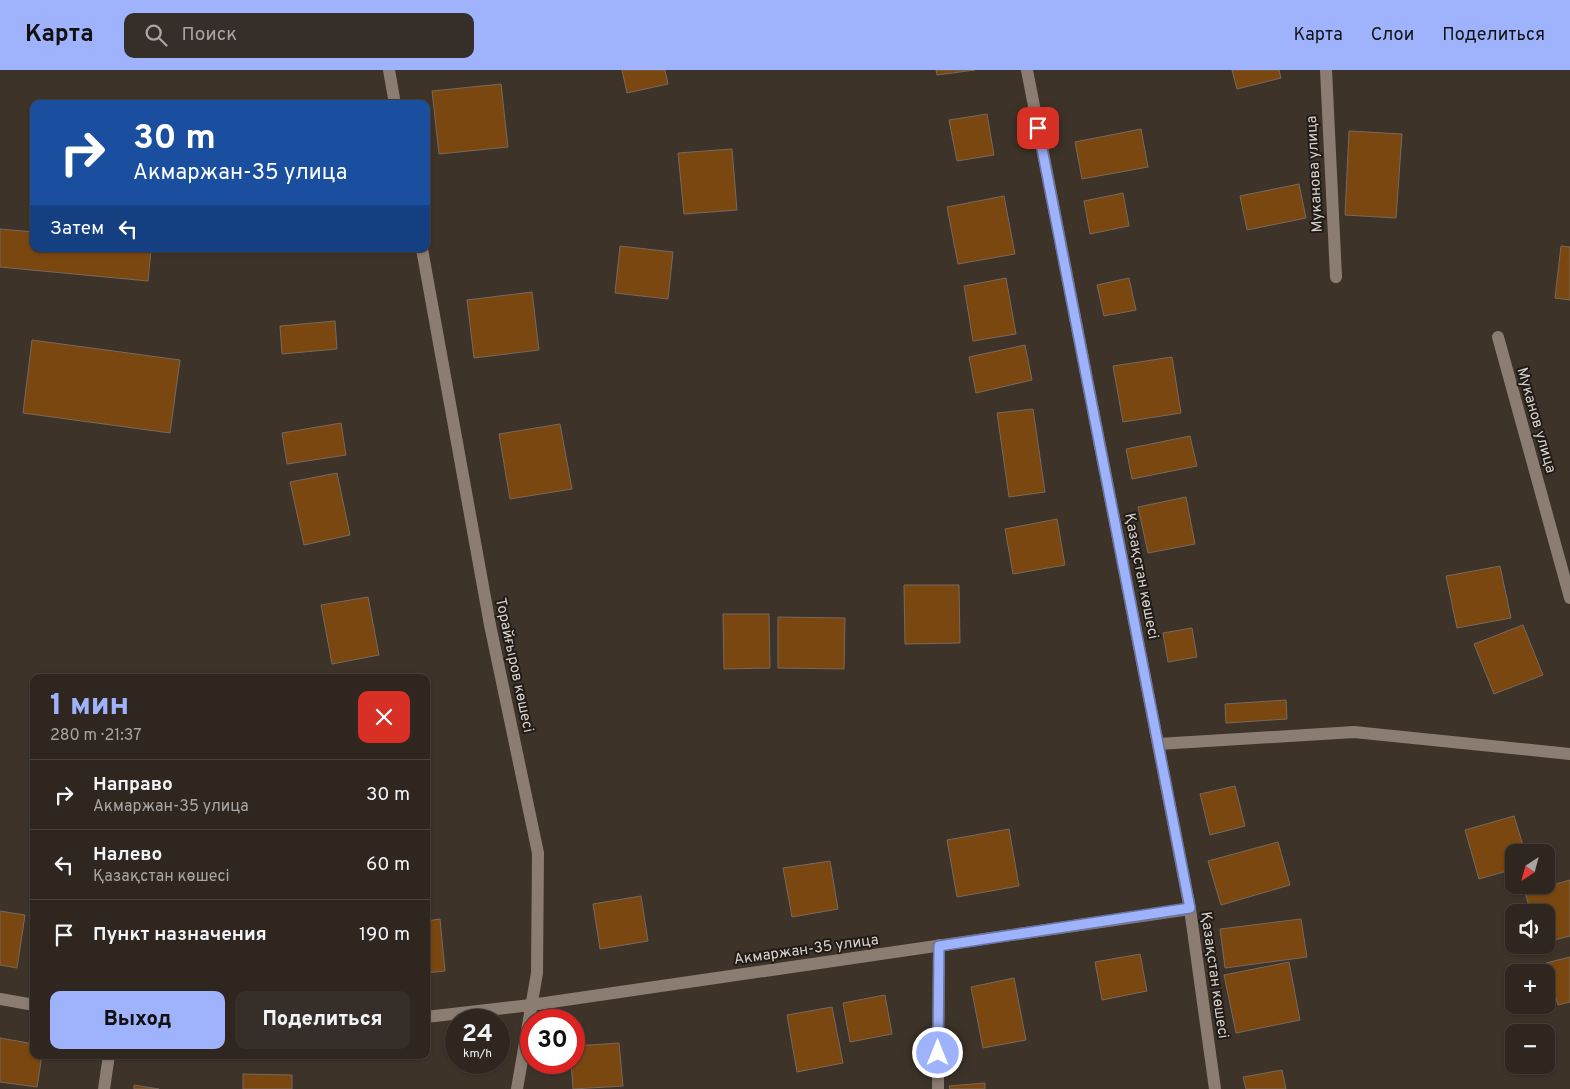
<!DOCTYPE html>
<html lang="ru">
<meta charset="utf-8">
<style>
:root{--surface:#2e261f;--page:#362e28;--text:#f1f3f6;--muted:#a7a5a4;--line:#49433d;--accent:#9fb3fd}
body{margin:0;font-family:Overpass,sans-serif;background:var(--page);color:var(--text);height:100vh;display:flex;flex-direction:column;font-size:19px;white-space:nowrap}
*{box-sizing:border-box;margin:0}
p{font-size:16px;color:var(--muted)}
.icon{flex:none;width:28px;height:28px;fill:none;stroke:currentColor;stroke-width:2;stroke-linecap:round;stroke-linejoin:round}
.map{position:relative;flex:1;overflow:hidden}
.drawer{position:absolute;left:30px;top:604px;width:400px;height:385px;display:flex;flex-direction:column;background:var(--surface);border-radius:10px;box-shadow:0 1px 4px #0004,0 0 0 1px var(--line)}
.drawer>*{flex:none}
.guide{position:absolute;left:30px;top:30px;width:400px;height:152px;border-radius:10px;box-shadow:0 1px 4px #0004,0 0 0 1px var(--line);background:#1a4fa0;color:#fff;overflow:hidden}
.needle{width:32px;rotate:216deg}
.buttons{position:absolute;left:1505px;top:774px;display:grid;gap:10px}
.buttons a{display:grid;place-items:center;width:50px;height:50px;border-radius:10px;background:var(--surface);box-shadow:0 1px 4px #0004,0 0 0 1px var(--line);font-size:25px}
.speed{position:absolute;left:445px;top:939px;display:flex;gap:10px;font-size:25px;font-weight:700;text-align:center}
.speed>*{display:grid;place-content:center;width:65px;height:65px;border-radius:50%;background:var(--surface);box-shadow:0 1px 4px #0004,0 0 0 1px var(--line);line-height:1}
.speed small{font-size:12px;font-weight:400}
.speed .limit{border:8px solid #d22;background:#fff;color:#111}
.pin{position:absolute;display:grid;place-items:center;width:42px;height:42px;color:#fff;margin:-21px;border-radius:10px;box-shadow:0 2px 8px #0006}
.me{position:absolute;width:55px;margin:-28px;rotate:0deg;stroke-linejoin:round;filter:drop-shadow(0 0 4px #0008)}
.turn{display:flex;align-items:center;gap:18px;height:105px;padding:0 20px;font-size:22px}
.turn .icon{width:65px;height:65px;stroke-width:2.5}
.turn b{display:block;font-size:35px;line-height:42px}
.then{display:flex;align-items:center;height:48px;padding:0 20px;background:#0003;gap:10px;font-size:19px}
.round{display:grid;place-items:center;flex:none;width:52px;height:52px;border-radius:10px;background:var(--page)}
.overview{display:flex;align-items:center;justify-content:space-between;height:85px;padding:0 20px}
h1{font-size:30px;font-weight:800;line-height:38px;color:var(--accent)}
.cta{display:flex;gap:10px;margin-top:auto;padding:10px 20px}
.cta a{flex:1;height:58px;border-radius:10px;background:var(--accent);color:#111;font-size:20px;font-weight:800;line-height:58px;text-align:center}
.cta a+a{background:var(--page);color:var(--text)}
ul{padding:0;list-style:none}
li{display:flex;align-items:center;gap:15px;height:70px;padding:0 20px;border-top:1px solid var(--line)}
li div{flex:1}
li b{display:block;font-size:19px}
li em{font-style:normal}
header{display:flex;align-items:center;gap:30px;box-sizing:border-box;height:70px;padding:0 25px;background:var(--accent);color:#111}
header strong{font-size:24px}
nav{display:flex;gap:28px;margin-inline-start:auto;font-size:18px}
.search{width:350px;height:45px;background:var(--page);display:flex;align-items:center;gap:12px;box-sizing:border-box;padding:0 18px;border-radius:10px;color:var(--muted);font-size:19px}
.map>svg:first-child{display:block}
.building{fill:#7a4710;stroke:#77695e}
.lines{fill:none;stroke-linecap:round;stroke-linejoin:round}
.minor{stroke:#8b7d72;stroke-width:12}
.route-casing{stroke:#6774a4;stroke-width:12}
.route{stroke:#9fb3fd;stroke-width:9}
.labels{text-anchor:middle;stroke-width:4;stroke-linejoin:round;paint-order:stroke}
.street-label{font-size:15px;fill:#d9d1cb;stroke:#211b17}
</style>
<header>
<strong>Карта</strong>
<div class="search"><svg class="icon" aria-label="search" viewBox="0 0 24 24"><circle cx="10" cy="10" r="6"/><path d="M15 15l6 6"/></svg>Поиск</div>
<nav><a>Карта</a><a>Слои</a><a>Поделиться</a></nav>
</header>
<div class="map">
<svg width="1570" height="1019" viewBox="0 0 1570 1019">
<rect width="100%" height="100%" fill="#3e3329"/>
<g class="building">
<polygon points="622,0 665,0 668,14 627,23"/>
<polygon points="936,0 975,0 937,5"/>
<polygon points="1232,0 1279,0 1281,8 1237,19"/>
<polygon points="501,14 508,77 439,84 432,21"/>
<polygon points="987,44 994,85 957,91 949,50"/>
<polygon points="1141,59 1148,97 1082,109 1075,72"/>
<polygon points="1349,61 1402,64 1396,148 1345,145"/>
<polygon points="732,79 737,140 684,144 678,83"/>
<polygon points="1299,114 1306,148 1247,160 1240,126"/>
<polygon points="1123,123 1129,156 1090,164 1084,131"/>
<polygon points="1004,126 1015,184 958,194 947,137"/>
<polygon points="0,159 34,162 34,179 151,179 148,211 0,197"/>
<polygon points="620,176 673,182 668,229 615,223"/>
<polygon points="1561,176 1570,177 1570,230 1555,228"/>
<polygon points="1006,208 1016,264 973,271 964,216"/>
<polygon points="1129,208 1136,240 1104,246 1097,215"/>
<polygon points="532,222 539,280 474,288 467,230"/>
<polygon points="335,251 337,279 282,284 280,256"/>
<polygon points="32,270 180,290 170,363 23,343"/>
<polygon points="1025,275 1032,310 976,323 969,287"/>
<polygon points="1172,287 1181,343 1123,352 1113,296"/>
<polygon points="1033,339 1045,422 1009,427 997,343"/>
<polygon points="341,353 346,385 287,394 282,363"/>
<polygon points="560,354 572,419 510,429 499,364"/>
<polygon points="1190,366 1197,396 1132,409 1126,379"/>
<polygon points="337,403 350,465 304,475 290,412"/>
<polygon points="1186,427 1195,474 1148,483 1138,437"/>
<polygon points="1057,449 1065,495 1013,504 1005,459"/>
<polygon points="1500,496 1511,548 1457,558 1446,506"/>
<polygon points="904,515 959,515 960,573 905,574"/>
<polygon points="368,527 379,585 332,594 321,535"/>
<polygon points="723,544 769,544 770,598 724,599"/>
<polygon points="778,547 845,548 844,599 778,598"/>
<polygon points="1523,555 1543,605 1494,624 1474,574"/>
<polygon points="1192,558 1197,587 1168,592 1163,563"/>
<polygon points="1286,630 1287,649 1226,653 1225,634"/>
<polygon points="1235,716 1245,756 1210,765 1200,724"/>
<polygon points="1514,746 1525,782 1514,782 1514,799 1479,809 1465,760"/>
<polygon points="1009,759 1019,816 957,827 947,770"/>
<polygon points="1278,772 1290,815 1221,835 1208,791"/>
<polygon points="830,791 838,839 792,847 783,798"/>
<polygon points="1570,810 1570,866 1546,872 1546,842 1531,842 1525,823"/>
<polygon points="641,826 648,871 600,879 593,834"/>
<polygon points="0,841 25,845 17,898 0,895"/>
<polygon points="440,849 445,901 426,903 426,851"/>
<polygon points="1301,849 1307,887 1225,898 1220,859"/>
<polygon points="1140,884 1147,921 1102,930 1095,892"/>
<polygon points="1570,887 1570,932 1558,935 1546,893"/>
<polygon points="1289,892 1300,950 1236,963 1224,905"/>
<polygon points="1014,908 1026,970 983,978 971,917"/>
<polygon points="885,925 892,964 850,972 843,933"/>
<polygon points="832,937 843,993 797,1002 787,945"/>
<polygon points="0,968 34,974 34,985 42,985 37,1017 0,1012"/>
<polygon points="619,973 623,1016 573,1019 571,992 574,992 574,976"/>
<polygon points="1282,1000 1286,1019 1246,1019 1243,1007"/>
<polygon points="243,1004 292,1005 292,1019 243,1019"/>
<polygon points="985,1013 985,1019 950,1019 949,1016"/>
<polygon points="134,1015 159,1019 134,1019"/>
</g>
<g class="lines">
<g class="minor">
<polyline points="389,0 395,34"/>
<polyline points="1027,0 1190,839 1215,1019"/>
<polyline points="1326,0 1336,207"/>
<polyline points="422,179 490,555 538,783 537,903 517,1019"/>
<polyline points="1498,267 1570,528"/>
<polyline points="1158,674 1354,662 1570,684"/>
<polyline points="0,929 34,935"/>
<polyline points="426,947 531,935 1190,839"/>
<polyline points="104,1019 109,985"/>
<polyline points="938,1019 939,875"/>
</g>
</g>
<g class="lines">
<g class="route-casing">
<polyline id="route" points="938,983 939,876 1190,838 1038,58"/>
</g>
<use href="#route" class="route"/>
</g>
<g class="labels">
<g class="street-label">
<text transform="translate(1314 104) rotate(-93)" y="5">Муканова улица</text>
<text transform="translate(1537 350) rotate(74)" y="5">Муканов улица</text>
<text transform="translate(1142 506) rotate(79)" y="5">Қазақстан көшесі</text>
<text transform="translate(515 595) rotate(78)" y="5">Торайғыров көшесі</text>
<text transform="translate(806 879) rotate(-8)" y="5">Акмаржан-35 улица</text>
<text transform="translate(1215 905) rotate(82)" y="5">Қазақстан көшесі</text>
</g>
</g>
</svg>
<div class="buttons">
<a><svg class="needle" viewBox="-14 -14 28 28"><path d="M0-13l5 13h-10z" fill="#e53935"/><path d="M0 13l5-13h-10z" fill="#a7a5a4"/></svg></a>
<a><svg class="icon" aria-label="sound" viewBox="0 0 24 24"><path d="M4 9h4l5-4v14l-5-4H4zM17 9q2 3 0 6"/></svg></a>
<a>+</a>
<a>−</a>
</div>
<div class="speed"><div>24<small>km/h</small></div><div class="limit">30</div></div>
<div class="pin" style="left:1038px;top:58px;background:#d93025"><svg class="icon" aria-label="arrive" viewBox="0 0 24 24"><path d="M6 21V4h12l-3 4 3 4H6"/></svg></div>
<svg class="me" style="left:938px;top:983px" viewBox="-20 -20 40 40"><circle r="17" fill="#9fb3fd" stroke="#fff" stroke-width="3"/><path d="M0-11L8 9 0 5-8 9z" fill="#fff"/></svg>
<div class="guide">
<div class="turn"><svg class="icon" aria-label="right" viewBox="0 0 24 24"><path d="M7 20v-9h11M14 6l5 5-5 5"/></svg><div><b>30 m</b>Акмаржан-35 улица</div></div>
<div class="then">Затем<svg class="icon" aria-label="left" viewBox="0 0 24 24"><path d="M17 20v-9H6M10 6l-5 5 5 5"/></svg></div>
</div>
<section class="drawer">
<div class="overview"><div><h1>1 мин</h1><p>280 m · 21:37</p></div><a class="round" style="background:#d93025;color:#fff"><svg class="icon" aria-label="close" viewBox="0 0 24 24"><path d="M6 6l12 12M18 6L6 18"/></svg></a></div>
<ul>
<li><svg class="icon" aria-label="right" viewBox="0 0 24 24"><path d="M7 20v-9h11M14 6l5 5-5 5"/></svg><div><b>Направо</b><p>Акмаржан-35 улица</p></div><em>30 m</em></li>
<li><svg class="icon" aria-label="left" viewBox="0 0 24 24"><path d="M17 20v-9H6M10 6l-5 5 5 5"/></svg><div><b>Налево</b><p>Қазақстан көшесі</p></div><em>60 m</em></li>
<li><svg class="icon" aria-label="arrive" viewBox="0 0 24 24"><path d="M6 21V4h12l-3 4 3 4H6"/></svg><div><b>Пункт назначения</b></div><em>190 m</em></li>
</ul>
<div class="cta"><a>Выход</a><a>Поделиться</a></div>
</section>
</div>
